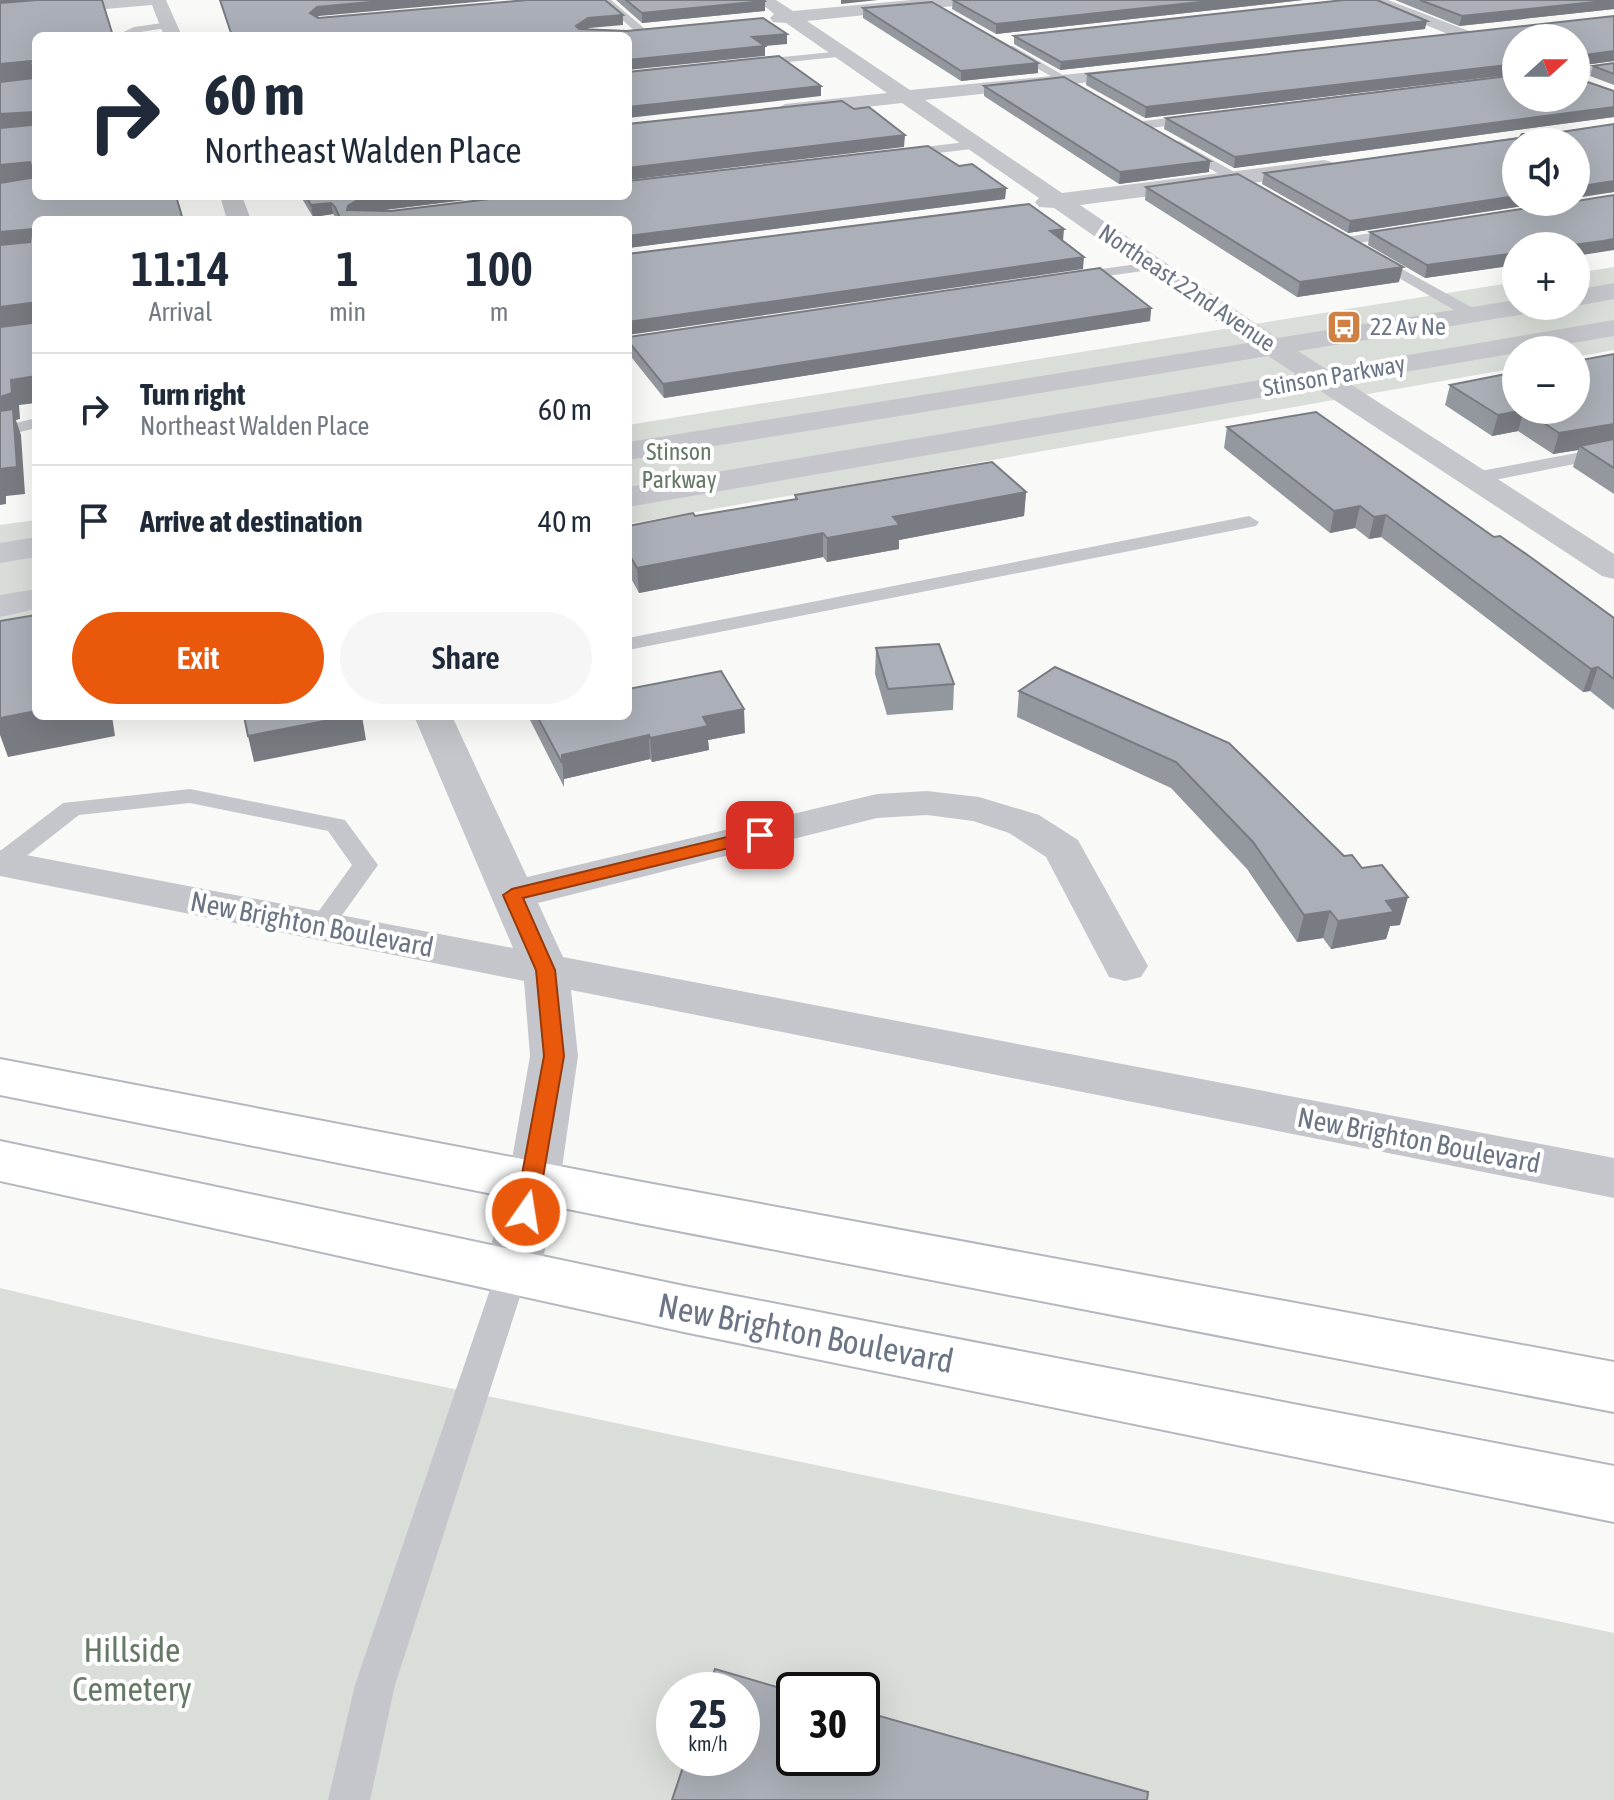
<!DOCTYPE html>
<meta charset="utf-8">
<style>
:root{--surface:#fff;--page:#f6f6f7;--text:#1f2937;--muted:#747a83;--line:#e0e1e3;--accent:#ea580c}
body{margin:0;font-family:"Asap Condensed",sans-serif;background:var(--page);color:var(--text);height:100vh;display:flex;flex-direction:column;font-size:30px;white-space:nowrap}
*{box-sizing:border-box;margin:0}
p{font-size:26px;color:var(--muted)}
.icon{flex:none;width:44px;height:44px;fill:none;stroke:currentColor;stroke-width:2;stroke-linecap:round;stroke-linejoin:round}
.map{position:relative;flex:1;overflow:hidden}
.sheet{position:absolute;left:32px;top:216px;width:600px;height:504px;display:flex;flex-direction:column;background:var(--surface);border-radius:12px;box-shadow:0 8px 32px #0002}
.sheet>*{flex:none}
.guide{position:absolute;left:32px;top:32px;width:600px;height:168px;border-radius:12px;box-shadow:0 8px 32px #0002;background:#fff;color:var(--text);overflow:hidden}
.needle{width:52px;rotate:69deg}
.buttons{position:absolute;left:1502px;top:24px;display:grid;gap:16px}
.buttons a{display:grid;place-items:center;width:88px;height:88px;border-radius:50%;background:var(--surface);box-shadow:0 8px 32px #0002;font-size:40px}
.speed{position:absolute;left:656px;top:1672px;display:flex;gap:16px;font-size:40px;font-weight:700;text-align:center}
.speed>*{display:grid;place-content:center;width:104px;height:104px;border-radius:50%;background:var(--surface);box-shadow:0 8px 32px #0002;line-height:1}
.speed small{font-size:20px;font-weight:400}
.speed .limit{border:4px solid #111;border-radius:12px;background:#fff;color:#111}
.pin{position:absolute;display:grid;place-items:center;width:68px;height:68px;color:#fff;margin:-34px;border-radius:16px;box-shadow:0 4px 12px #0006}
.me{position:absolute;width:88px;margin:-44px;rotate:13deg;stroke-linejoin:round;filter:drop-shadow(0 0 6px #0008)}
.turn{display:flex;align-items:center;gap:28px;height:168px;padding:0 40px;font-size:36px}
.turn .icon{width:104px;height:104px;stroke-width:2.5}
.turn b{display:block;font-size:56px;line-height:68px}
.eta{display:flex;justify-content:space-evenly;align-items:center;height:136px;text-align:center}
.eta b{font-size:48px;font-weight:600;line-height:56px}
.action{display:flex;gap:16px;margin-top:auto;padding:16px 40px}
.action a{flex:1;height:92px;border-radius:48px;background:var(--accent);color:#fff;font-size:32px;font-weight:600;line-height:92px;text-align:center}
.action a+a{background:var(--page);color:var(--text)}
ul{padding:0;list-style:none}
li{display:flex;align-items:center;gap:24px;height:112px;padding:0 40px;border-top:2px solid var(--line)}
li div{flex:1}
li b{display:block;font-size:30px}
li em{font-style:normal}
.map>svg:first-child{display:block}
.green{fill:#d9ded8;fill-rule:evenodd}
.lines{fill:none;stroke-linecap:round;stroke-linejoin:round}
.secondary-casing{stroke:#b4b8be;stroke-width:4}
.lane{fill:#c4c6cb;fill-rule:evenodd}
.street{fill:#c4c6cb;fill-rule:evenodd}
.secondary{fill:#fff;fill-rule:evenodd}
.wall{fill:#93979e}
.shaded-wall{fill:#787b81}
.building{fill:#abb0b8;stroke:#787b81;stroke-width:2}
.route{fill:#ea580c;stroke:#983908;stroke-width:2}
.labels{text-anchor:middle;stroke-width:8;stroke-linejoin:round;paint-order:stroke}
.far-street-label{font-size:24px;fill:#6c7586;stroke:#fff}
.far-poi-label{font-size:24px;fill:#6c7586;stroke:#fff;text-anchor:start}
.far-park-label{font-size:24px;fill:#667866;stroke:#fff}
.street-label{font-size:28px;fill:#6c7586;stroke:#fff}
.near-street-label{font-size:34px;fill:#6c7586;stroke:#fff}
.near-park-label{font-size:34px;fill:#667866;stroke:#fff}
</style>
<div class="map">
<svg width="1614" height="1800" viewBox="0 0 1614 1800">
<rect width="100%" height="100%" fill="#f9faf8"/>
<g class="green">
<polygon points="1614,267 1614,350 1576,357 1576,350 1516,350 1516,368 628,524 628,425 1516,282 1516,306 1576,306 1576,273"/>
<polygon points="36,520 36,629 0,635 0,525"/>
<path d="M0,1288L207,1337L1614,1633V1800H0ZM674,1690H742V1758H674ZM794,1690H862V1758H794Z"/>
</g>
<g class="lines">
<g class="secondary-casing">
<g id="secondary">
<polygon points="0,1059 642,1182 1614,1362 1614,1412 642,1224 0,1095"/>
<polygon points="0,1141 684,1286 1614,1466 1614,1522 684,1332 0,1181"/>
</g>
</g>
<g class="lane">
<polygon points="600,0 611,0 645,29 645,33 637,33"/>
<polygon points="169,22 173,23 173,27 115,36 134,27"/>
<polygon points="1005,46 1013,46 1092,92 1082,94 1005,50"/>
<polygon points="843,51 847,52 847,56 751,66 745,63 751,60"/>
<polygon points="1614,64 1614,70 1576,75 1576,69"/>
<polygon points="1200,114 1204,115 1204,121 1144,129 1138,125 1144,121"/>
<polygon points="975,141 981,145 979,148 898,158 892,154 898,150"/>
<polygon points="1179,141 1261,187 1263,190 1251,193 1175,148 1173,145"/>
<polygon points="1405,228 1410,229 1410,235 1345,245 1338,241 1345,237"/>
<polygon points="1373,253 1480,312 1482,315 1480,318 1468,318 1368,260 1368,254"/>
<polygon points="1152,262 1159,266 1157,269 1072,281 1065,277 1072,273"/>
<polygon points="36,418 36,428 0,437 0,427"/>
<polygon points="1614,446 1614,456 1475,484 1466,478 1475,472"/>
<polygon points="1249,516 1259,522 1256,526 628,650 628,638"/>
<polygon points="190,789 345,820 378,865 330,932 321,935 312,932 308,926 352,865 328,831 190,803 79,815 10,869 0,871 0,851 63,803"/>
<polygon points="512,1259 524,1263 528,1272 395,1685 370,1800 328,1800 355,1685 496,1272 500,1263"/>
</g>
<g class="street">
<polygon points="94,0 166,0 182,36 164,36 152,5 0,18 0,8"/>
<polygon points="757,0 776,0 793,11 911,0 972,0 964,5 807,21 910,90 1153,66 1156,70 1153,74 1146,76 925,100 1062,193 1324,160 1332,162 1335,167 1324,174 1080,205 1277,338 1516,300 1516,306 1538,306 1534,312 1525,314 1298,351 1326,369 1614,320 1614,336 1533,350 1516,350 1516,353 1347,382 1614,554 1614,579 1602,576 1316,388 628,507 628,487 1296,374 1268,356 628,460 628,442 1248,343 1054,208 1039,207 1035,202 1039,198 902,103 785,116 778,114 775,110 785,104 887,93 786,23 773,22 770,18 774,14"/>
<polygon points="1365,0 1388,0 1516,49 1516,62"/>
<polygon points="220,196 242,196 251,220 227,220"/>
<polygon points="1614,283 1614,299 1576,306 1576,290"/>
<polygon points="36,537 36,557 0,563 0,543"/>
<polygon points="36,589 36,609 0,617 0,595"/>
<polygon points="414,716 452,716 527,877 877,794 927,791 979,797 1039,815 1078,840 1148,966 1141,977 1125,981 1109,977 1046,857 1009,833 973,821 927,815 877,818 538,903 563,957 1614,1158 1614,1198 571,990 578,1056 560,1182 540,1272 532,1288 512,1294 492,1288 484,1272 508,1182 530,1056 524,981 0,876 0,850 513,948"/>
</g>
<use href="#secondary" class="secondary"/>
</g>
<g class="wall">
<polygon points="616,0 764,0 765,11 642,23"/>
<polygon points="953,0 1303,0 996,34 952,9"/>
<polygon points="1395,0 1614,0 1614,9 1459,26"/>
<polygon points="863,8 1038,63 1038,73 961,81 863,18"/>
<polygon points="1614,16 1614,61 1577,66 1576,78 1614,91 1614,117 1234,168 1164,129 1166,118 1576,98 1516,38 1516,74 1145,118 1086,85 1087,74"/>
<polygon points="1425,29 1060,70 1014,44 1014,36"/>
<polygon points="1614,63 1614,85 1590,76 1593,66"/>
<polygon points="984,86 1209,172 1119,184 984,96"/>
<polygon points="1614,124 1614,192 1516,202 1549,202 1348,233 1262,184 1264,173"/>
<polygon points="959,166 1006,188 1005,199 628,248 628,220 338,220 333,214 313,217 301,197 298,197 297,196 497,196 377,211 391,211"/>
<polygon points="1146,187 1399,282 1297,297 1145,200"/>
<polygon points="1370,232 1516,246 1516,265 1425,278 1368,245"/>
<polygon points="1151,308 1150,321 664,398 628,353 628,337"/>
<polygon points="1614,354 1614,494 1573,467 1578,450 1553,454 1518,431 1492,436 1445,405 1450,385"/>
<polygon points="1227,427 1494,537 1614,618 1614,710 1590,691 1583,692 1381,537 1369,539 1355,528 1330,533 1224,448"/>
<polygon points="1026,492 1024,516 899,540 899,549 827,562 823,557 639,593 628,573 628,526 695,516 795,499 795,495"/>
<polygon points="876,648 954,684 953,710 887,715 875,674"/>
<polygon points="1055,667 1400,925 1390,926 1386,939 1331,949 1323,938 1297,942 1247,869 1171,788 1017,717 1019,691"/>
<polygon points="528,716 628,716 745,733 708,740 709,750 652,762 650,759 564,779 564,787"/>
</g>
<g class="shaded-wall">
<polygon points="0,0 63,0 0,5"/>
<polygon points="392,0 498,0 319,16 311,23 310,13 317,7"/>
<polygon points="841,0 878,0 841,4"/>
<polygon points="1219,0 1303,0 996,34 996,24"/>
<polygon points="1614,0 1614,9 1459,26 1462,16"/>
<polygon points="765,1 765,11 642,23 642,13"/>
<polygon points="623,15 623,25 589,28 577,35 576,26 588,18"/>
<polygon points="1427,21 1425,29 1060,70 1061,62"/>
<polygon points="787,34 787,44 765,46 765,56 628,70 628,60 752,37"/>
<polygon points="1614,51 1614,61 1576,66 1578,56"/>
<polygon points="31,61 36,80 0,84 0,64"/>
<polygon points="1038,63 1038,73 961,81 961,71"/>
<polygon points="1516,64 1516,74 1145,118 1146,107"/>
<polygon points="821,86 821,96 628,118 628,107"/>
<polygon points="1614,107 1614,117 1234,168 1235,157"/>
<polygon points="33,112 36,124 0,135 0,114"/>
<polygon points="905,135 904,147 628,180 628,168"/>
<polygon points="1210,161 1209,172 1119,184 1120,172"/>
<polygon points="30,162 36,183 0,187 0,165"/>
<polygon points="1614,181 1614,192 1576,198 1576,187"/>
<polygon points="1006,188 1005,199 628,248 628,236"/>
<polygon points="399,196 497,196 358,213 347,210 348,206 356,201"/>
<polygon points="1516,196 1516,202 1549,202 1348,233 1350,221"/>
<polygon points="331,203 333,214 313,217 311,205"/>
<polygon points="32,229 36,245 0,255 0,232"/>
<polygon points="1064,229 1063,241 1050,231"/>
<polygon points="1614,239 1614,250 1576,256 1576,246 1565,246"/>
<polygon points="1516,253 1516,265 1425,278 1427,265"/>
<polygon points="1084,257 1083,269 628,335 628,322"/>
<polygon points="1403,267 1399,282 1297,297 1300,282"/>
<polygon points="31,303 36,327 0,332 0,307"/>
<polygon points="1151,308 1150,321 664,398 663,384"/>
<polygon points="36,376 36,403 19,405 20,419 16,420 21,435 25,494 6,496 6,504 0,505 0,397 11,380"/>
<polygon points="1524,410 1518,431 1492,436 1498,415"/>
<polygon points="1614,424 1614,444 1580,446 1578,450 1553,454 1559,433"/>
<polygon points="1026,492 1024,516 899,540 899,549 827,562 827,538 893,517"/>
<polygon points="1360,506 1355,528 1330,533 1334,511"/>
<polygon points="1386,515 1381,537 1369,539 1374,517"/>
<polygon points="823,533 823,557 639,593 637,568"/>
<polygon points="1598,667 1590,691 1583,692 1591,669"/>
<polygon points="744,709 745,733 708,740 709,750 652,762 650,738 703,717"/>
<polygon points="36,711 36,716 112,716 115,736 8,757 0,735 0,718"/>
<polygon points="350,716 362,716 366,740 254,762 248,736"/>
<polygon points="649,735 650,759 564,779 564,787 562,755"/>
<polygon points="1408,897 1400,925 1390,926 1386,939 1331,949 1338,921 1386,901"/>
<polygon points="1330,911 1323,938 1297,942 1304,915"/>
</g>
<g class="building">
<polygon points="37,0 102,0 113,36 36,36 36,174 33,172 30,162 0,165 0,128 31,125 33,112 0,114 0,82 33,78 34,64 31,61 0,64 0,3"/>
<polygon points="220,0 392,0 317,7 310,13 318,18 527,0 605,0 623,15 588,18 576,26 579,29 627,31 763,18 787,34 752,37 765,46 628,60 628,36 232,36"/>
<polygon points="626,0 764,0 765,1 642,13"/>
<polygon points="953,0 1219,0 996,24"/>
<polygon points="1344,0 1377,0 1427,21 1061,62 1014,36"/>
<polygon points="1420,0 1613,0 1462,16"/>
<polygon points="932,2 1038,63 961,71 863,8"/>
<polygon points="1614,16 1614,51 1578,56 1576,78 1614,91 1614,107 1235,157 1166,118 1516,75 1516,98 1576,98 1576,38 1516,38 1516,64 1146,107 1087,74"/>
<polygon points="779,56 821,86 628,107 628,72"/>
<polygon points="1614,63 1614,74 1593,66"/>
<polygon points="1064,77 1210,161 1120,172 984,86"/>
<polygon points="842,101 854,109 869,107 905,135 628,168 628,124"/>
<polygon points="1614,124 1614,181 1576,187 1576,142 1516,142 1516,196 1350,221 1264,173 1519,138 1522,134 1548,134"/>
<polygon points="928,146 959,166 972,164 1006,188 628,236 628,220 341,220 335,207 331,203 311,205 306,196 399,196 356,201 348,206 347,210 391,211 515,196 628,196 628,181"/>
<polygon points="1238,174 1403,267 1300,282 1146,187"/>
<polygon points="36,177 36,196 176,196 183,220 36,220 36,376 11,380 12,393 0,397 0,327 31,323 31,303 0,307 0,245 30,242 32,229 0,232 0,183"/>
<polygon points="1614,195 1614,239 1603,241 1565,246 1516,246 1516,253 1427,265 1370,232 1567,202 1576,202 1576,201"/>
<polygon points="1029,204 1064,229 1050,231 1084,257 628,322 628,254"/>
<polygon points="1100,268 1151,308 663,384 628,341 628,337"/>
<polygon points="1614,354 1614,424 1559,433 1524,410 1498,415 1450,385 1516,372 1516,410 1576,410 1576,361"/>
<polygon points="13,409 17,467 0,469 0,411"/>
<polygon points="1316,412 1494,537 1500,536 1529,556 1614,618 1614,679 1598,667 1591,669 1386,515 1374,517 1360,506 1334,511 1227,427"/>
<polygon points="1614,439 1614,468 1580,446"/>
<polygon points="992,462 1026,492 893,517 900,525 827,538 823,533 637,568 628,552 628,526 693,513 695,516 797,499 795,495"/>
<polygon points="36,615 36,711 0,718 0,621"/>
<polygon points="939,644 954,684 888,689 876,648"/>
<polygon points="1055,667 1229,743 1344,856 1352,855 1362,868 1382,865 1408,897 1386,901 1394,912 1338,921 1330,911 1304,915 1253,842 1176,762 1019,691"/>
<polygon points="721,671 744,709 703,717 708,726 650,738 649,735 562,755 562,763 537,716 628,716 628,689"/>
<polygon points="244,716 350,716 248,736"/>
<polygon points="715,1669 794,1692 794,1758 862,1758 862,1711 1148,1792 1147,1800 672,1800 686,1758 742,1758 742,1690 708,1690"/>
</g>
<polygon class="route" points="760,829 768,835 766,839 523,898 555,970 564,1056 537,1212 534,1218 526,1220 519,1218 515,1212 544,1056 536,970 503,895 512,889"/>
<defs>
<g id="bus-square" transform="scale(1.8)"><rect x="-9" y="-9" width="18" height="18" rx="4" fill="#d08042" stroke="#fff"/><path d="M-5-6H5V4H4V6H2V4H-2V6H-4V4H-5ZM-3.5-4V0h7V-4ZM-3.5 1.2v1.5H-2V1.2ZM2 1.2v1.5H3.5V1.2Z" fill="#fff"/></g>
</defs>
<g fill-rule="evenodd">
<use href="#bus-square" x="1344" y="327"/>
</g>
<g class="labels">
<g class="far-street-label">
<text transform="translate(1187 288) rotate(34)" y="8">Northeast 22nd Avenue</text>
<text transform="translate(1334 376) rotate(-10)" y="8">Stinson Parkway</text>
</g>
<g class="far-poi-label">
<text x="1370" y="335">22 Av Ne</text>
</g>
<g class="far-park-label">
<text x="679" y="460">Stinson<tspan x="679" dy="28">Parkway</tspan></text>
</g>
<g class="street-label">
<text transform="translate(312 924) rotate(11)" y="10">New Brighton Boulevard</text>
<text transform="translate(1419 1140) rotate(11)" y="10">New Brighton Boulevard</text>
</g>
<g class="near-street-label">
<text transform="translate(806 1333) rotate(11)" y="12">New Brighton Boulevard</text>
</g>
<g class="near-park-label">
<text x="132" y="1662">Hillside<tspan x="132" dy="39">Cemetery</tspan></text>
</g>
</g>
</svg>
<div class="buttons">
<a><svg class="needle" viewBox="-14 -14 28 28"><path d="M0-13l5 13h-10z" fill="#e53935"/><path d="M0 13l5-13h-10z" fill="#747a83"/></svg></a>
<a><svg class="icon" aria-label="sound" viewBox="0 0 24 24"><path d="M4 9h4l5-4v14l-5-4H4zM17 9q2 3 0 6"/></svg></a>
<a>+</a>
<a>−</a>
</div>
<div class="speed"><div>25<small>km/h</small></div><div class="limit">30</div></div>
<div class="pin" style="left:760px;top:835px;background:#d93025"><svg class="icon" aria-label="arrive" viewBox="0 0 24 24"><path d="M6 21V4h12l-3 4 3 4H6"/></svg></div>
<svg class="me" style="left:526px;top:1212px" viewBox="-20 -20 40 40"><circle r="17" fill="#ea580c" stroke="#fff" stroke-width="3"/><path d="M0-11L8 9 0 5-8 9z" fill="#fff"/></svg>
<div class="guide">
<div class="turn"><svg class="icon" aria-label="right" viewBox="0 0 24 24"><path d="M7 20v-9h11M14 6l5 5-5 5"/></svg><div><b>60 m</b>Northeast Walden Place</div></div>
</div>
<section class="sheet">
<div class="eta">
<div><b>11:14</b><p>Arrival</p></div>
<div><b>1</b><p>min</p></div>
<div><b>100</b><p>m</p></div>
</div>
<ul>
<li><svg class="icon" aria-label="right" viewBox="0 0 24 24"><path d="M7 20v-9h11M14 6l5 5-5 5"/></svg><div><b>Turn right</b><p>Northeast Walden Place</p></div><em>60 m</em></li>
<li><svg class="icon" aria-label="arrive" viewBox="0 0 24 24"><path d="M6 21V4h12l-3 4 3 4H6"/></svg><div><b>Arrive at destination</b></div><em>40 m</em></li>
</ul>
<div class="action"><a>Exit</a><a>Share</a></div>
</section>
</div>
